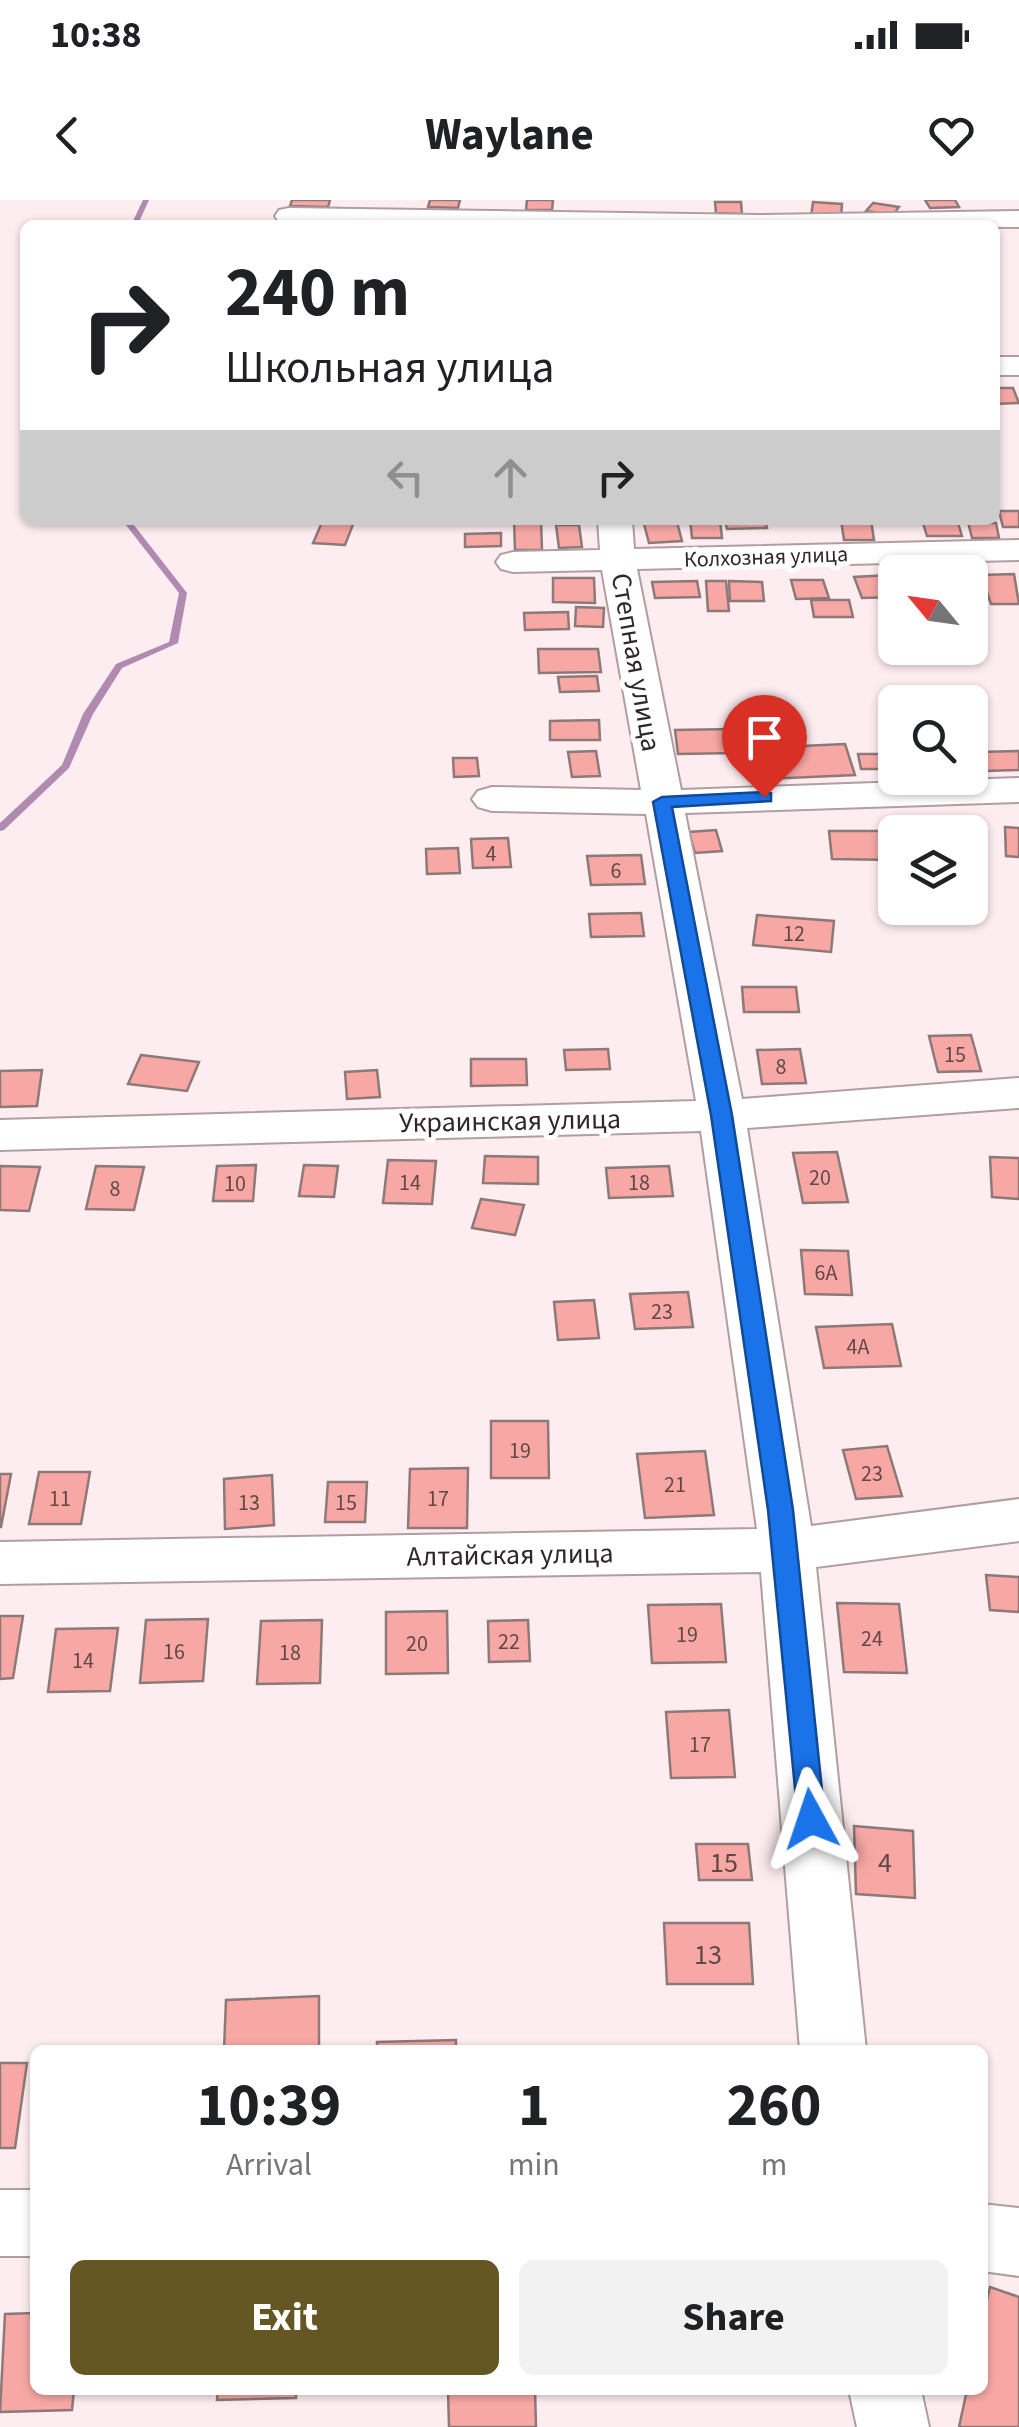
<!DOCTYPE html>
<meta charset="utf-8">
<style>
:root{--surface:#fff;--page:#f2f2f2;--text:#202124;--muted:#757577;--accent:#645724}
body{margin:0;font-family:"Source Sans 3",sans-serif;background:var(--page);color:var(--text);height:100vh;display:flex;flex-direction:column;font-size:38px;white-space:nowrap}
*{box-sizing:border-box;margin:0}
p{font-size:32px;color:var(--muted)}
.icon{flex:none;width:55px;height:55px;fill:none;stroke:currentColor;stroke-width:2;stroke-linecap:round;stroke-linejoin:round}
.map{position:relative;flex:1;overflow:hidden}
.panel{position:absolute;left:30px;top:1845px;width:958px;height:350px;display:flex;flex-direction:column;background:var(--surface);border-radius:15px;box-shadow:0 2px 8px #0004}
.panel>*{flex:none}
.guide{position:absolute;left:20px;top:20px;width:980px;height:305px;border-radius:15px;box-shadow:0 2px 8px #0004;background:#fff;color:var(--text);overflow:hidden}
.needle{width:65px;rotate:299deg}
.controls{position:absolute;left:878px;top:355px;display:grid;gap:20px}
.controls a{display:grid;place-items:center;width:110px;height:110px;border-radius:15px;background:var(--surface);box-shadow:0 2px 8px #0004;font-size:50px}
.pin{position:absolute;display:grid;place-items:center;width:85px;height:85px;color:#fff;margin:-102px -42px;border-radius:50% 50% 50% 0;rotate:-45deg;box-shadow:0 0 10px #0007}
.pin .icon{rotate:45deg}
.me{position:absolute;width:110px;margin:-55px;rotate:355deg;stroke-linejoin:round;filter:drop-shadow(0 0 8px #0008)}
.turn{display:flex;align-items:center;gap:35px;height:210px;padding:0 40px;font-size:45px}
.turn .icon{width:130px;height:130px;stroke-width:2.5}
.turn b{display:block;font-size:70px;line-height:85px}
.lanes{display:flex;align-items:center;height:95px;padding:0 40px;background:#0003;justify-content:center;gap:50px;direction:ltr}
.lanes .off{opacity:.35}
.eta{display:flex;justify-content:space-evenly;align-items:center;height:170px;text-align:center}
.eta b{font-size:60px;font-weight:700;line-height:70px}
.action{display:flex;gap:20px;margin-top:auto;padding:20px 40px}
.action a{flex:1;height:115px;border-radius:15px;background:var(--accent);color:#fff;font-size:40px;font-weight:700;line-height:115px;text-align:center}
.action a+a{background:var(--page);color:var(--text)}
.status{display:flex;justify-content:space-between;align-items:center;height:70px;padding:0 50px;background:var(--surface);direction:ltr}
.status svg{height:28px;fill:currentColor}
header{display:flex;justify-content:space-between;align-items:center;height:130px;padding:0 40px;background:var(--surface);font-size:45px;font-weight:700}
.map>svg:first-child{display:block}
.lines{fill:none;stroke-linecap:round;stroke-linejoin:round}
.stream{fill:#b18ab1;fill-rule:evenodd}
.building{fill:#f7a8a5;stroke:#8c7978;stroke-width:2.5}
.street-casing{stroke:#b09ea2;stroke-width:4}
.street{fill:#fff;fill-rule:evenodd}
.route{fill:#1a73e8;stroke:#114b97;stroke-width:2.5}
.labels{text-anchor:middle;stroke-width:10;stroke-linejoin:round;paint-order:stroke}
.far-street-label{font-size:22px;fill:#2f2729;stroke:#fff}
.number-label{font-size:22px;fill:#614748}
.street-label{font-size:28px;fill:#2f2729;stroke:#fff}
.near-number-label{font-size:28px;fill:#614748}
</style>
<div class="status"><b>10:38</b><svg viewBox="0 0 49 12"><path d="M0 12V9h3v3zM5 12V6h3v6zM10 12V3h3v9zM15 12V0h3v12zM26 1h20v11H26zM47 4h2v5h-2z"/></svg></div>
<header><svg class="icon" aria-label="back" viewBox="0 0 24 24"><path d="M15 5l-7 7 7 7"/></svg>Waylane<svg class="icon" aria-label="heart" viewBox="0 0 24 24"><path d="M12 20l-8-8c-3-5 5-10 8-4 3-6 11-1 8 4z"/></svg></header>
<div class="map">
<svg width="1019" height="2227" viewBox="0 0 1019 2227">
<rect width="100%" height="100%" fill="#fdedf0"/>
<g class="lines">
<g class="stream">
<polygon points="143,0 149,0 139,22 141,25 133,25 132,23"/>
<polygon points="122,320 130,320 187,393 178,443 122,468 93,514 69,568 4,630 0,631 0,623 62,565 83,514 116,464 169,442 179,393"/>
</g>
</g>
<g class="building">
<polygon points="292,0 330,0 328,7 290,6"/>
<polygon points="430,0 460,0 458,8 428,7"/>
<polygon points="527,0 553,0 552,10 526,10"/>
<polygon points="925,0 955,0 959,7 930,8"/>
<polygon points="715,2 741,2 742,14 716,13"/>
<polygon points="813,2 842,4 841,17 811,16"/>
<polygon points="873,3 899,7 893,15 866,11"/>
<polygon points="995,188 1013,188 1019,203 995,204"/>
<polygon points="999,311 1019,311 1019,327 1003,327"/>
<polygon points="323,320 354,322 345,345 313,343"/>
<polygon points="514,320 541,320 542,350 515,350"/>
<polygon points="690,320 720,320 722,338 692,338"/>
<polygon points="725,320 765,320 767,328 727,329"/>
<polygon points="841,320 871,320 874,340 844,340"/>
<polygon points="922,320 957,320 962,336 927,336"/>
<polygon points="677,322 682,341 649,343 644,324"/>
<polygon points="968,322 996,323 999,338 972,338"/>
<polygon points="556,325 579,325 582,347 559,348"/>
<polygon points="501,333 501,346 465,347 465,334"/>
<polygon points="1014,374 1019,404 991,404 981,375"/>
<polygon points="890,375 895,397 862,398 854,377"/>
<polygon points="553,378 594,378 595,403 553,402"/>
<polygon points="791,380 823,380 829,398 796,399"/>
<polygon points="697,381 700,397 655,398 652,382"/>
<polygon points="706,381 726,381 729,411 708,411"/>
<polygon points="729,381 762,382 764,401 730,401"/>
<polygon points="811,400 849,400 853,417 814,417"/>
<polygon points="576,407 604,408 603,427 575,426"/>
<polygon points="568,412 569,429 525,430 524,413"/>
<polygon points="538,449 598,449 601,472 539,473"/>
<polygon points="597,476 599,491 560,492 558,477"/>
<polygon points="599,520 600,540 550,540 550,521"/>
<polygon points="731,529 736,553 678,554 675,530"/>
<polygon points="845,544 855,575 765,579 757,548"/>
<polygon points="596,551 600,576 572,577 568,552"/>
<polygon points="1019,551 1019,570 984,571 978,552"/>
<polygon points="858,554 895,554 895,569 861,569"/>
<polygon points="453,558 477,558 479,576 454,577"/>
<polygon points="925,624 963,627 964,632 925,632"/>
<polygon points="1005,627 1019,628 1019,657 1006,656"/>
<polygon points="716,630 722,651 695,653 689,632"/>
<polygon points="829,631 892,631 895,660 832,659"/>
<polygon points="508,638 511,667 473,668 471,639"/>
<polygon points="458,648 460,673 427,674 426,649"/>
<polygon points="641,655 645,684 591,685 587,656"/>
<polygon points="641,713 644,736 591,737 589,714"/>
<polygon points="757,715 834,721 831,752 753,745"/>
<polygon points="742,787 796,787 799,812 744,812"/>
<polygon points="971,835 981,871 938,872 929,836"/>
<polygon points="608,849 610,869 566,870 564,850"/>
<polygon points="800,849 806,883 762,884 757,850"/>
<polygon points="141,855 199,862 187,891 128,884"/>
<polygon points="471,859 526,859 527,885 471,886"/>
<polygon points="42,870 37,906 0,907 0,871"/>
<polygon points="377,870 380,897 347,899 345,872"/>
<polygon points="837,952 848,1002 803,1003 793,953"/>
<polygon points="485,956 538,957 538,984 483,983"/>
<polygon points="990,957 1019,958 1019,999 992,997"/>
<polygon points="388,960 436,961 432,1004 383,1003"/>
<polygon points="256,965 253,1001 213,1001 217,966"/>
<polygon points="304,965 338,966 334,997 299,996"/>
<polygon points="0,966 40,967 29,1011 0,1010"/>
<polygon points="96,966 144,967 134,1010 86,1009"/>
<polygon points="669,966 673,996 609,998 606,968"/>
<polygon points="481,999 524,1005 515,1035 472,1028"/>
<polygon points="801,1050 848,1051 852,1095 805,1094"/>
<polygon points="688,1092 693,1127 635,1129 630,1094"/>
<polygon points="594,1100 599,1138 558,1140 554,1102"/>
<polygon points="892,1124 901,1166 824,1168 816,1127"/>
<polygon points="491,1221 548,1221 549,1278 491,1278"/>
<polygon points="887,1246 902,1296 856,1299 843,1250"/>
<polygon points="705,1251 714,1315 645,1318 637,1254"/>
<polygon points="468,1268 467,1328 408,1328 410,1269"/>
<polygon points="39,1272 90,1272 81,1324 29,1324"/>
<polygon points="0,1274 11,1274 1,1327 0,1327"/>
<polygon points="272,1275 274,1325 225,1329 224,1279"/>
<polygon points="328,1282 367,1282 365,1322 325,1322"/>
<polygon points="986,1375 1019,1377 1019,1412 990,1410"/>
<polygon points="837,1403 899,1404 907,1473 844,1472"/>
<polygon points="721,1404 726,1462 652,1463 648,1405"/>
<polygon points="447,1411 448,1473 386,1474 386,1412"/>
<polygon points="0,1416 23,1416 13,1478 0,1479"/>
<polygon points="208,1419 203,1481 140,1483 146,1420"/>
<polygon points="322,1420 320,1483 257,1484 261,1421"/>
<polygon points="528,1420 530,1461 489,1462 488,1421"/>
<polygon points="118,1428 110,1491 48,1492 56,1429"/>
<polygon points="729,1510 735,1577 671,1578 666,1512"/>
<polygon points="854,1626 913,1631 915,1698 856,1694"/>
<polygon points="696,1644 748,1644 752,1680 699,1680"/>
<polygon points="664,1723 749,1723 753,1784 667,1784"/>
<polygon points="319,1796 319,1850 224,1850 226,1800"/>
<polygon points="456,1840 456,1850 377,1850 377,1842"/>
<polygon points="0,1863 27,1863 15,1948 0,1948"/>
<polygon points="990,2087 1019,2097 1019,2227 959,2227 967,2190 982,2190 982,2120"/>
<polygon points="35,2113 35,2190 74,2190 72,2210 0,2212 5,2114"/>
<polygon points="218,2190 296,2190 296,2198 217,2200"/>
<polygon points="448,2190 535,2190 536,2227 449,2227"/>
</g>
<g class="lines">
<g class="street-casing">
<g id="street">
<polygon points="289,8 760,15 1019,11 1019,27 279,22 275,16 279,10"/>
<rect x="995" y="157" width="24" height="18"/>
<polygon points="598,320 632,320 634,349 1019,340 1019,360 637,369 681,590 1019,578 1019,602 685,613 742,899 1019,878 1019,908 747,928 811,1326 1019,1299 1019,1341 816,1367 866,1850 800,1850 761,1372 0,1384 0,1342 757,1329 701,931 0,950 0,920 696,901 646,614 492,611 478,607 472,599 478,591 492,587 641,590 602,370 513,372 501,369 496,362 501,355 513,352 600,350"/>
<rect x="0" y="1990" width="35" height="66"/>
<polygon points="982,2004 1019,2008 1019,2076 982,2071"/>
<polygon points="849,2190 921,2190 929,2227 857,2227"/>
</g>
</g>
<use href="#street" class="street"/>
</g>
<polygon class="route" points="764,592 771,593 771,601 672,607 732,915 793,1310 825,1619 821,1628 811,1631 802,1628 798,1619 768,1310 711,915 653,602 662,597"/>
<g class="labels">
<g class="far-street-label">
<text transform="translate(766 356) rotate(-2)" y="8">Колхозная улица</text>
</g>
<g class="number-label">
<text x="491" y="661">4</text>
<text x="616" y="678">6</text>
<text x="794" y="741">12</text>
<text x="955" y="862">15</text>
<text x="781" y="874">8</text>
<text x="820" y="985">20</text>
<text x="410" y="990">14</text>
<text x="639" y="990">18</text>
<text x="235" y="991">10</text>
<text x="115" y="996">8</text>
<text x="826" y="1080">6А</text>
<text x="662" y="1119">23</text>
<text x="858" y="1154">4А</text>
<text x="520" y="1258">19</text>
<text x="872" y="1281">23</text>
<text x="675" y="1292">21</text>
<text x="60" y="1306">11</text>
<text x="438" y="1306">17</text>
<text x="249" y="1310">13</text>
<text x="346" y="1310">15</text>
<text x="687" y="1442">19</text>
<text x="872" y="1446">24</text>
<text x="509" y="1449">22</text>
<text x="417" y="1451">20</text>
<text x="174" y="1459">16</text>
<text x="290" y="1460">18</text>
<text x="83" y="1468">14</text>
<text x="700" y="1552">17</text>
</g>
<g class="street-label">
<text transform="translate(637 462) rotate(80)" y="10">Степная улица</text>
<text transform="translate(510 920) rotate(-1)" y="10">Украинская улица</text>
<text transform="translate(510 1354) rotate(-1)" y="10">Алтайская улица</text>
</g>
<g class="near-number-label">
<text x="724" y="1672">15</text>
<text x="885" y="1672">4</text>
<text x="708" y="1764">13</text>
</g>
</g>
</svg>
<div class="controls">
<a><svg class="needle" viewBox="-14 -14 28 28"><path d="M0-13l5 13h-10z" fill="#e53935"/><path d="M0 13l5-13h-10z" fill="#757577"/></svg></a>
<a><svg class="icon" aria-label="search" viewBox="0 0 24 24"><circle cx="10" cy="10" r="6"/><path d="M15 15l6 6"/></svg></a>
<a><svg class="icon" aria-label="layers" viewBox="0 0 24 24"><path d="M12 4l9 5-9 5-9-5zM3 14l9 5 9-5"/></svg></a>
</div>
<div class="pin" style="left:764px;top:597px;background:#d93025"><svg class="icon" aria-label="arrive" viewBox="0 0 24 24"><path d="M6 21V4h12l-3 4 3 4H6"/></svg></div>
<svg class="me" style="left:811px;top:1619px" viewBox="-20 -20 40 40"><path d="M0-17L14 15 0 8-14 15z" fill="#1a73e8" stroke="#fff" stroke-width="4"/></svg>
<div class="guide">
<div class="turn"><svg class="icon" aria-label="right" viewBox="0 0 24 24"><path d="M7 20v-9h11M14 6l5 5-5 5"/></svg><div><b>240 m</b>Школьная улица</div></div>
<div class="lanes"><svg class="icon off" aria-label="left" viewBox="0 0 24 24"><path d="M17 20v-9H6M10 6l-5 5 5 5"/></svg><svg class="icon off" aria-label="ahead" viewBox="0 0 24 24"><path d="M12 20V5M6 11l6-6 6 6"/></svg><svg class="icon" aria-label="right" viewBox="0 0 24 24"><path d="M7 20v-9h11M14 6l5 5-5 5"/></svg></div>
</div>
<section class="panel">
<div class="eta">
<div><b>10:39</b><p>Arrival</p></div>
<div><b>1</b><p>min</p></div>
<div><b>260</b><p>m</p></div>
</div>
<div class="action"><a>Exit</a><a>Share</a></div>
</section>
</div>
